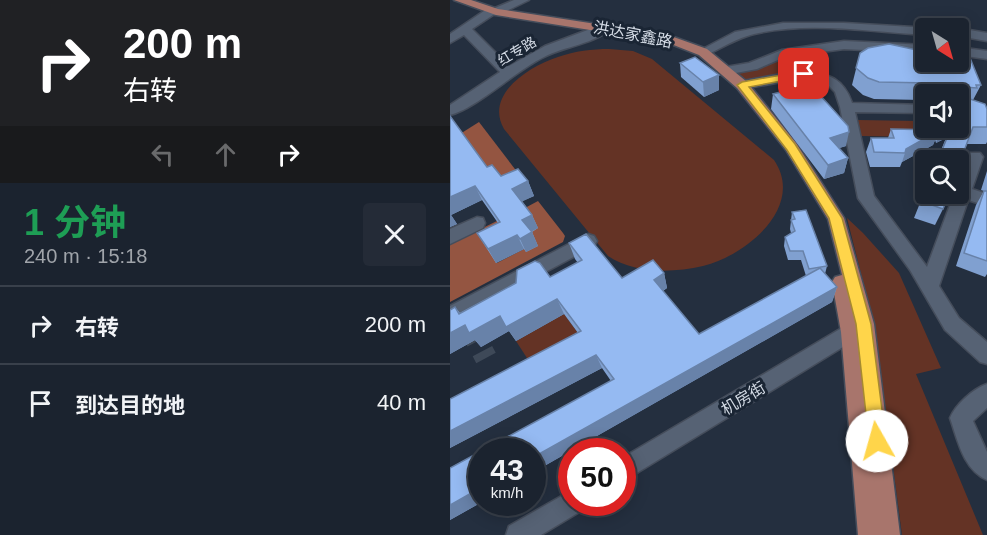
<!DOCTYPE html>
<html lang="zh">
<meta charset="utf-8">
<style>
:root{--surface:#1b232f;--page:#242b37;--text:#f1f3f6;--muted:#a0a4aa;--line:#39404b}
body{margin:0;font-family:Helvetica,"Noto Sans SC",sans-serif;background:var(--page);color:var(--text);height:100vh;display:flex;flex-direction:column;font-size:22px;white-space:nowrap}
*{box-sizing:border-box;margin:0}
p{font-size:20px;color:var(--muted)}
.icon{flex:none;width:33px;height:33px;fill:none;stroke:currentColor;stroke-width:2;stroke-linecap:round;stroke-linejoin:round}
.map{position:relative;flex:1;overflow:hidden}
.details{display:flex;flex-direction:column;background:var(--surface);width:450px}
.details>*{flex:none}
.top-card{background:#202124;color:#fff;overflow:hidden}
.needle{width:39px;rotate:143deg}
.controls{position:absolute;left:465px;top:18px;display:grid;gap:12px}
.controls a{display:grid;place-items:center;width:54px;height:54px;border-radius:6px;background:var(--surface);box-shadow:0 3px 15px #0003,0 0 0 2px var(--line);font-size:30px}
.speed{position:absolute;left:18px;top:438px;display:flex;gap:12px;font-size:30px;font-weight:700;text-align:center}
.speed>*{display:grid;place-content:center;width:78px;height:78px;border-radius:50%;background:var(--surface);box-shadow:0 3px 15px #0003,0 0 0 2px var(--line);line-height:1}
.speed small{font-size:15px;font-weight:400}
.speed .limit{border:9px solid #d22;background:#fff;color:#111}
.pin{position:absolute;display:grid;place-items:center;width:51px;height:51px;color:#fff;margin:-26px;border-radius:12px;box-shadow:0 3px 9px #0006}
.me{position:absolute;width:66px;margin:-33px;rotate:353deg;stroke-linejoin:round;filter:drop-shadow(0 0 4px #0008)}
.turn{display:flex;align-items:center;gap:21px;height:126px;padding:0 24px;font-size:27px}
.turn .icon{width:78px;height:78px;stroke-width:2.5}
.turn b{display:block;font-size:42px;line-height:51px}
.lanes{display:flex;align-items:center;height:57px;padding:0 24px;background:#0003;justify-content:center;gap:30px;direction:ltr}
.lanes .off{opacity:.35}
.round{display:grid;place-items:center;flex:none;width:63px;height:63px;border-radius:6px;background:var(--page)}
.summary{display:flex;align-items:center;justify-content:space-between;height:102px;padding:0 24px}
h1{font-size:36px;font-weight:700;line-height:45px;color:#1e9e55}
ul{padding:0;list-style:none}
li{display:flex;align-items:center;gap:18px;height:78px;padding:0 24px;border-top:2px solid var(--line)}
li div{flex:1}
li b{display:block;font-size:22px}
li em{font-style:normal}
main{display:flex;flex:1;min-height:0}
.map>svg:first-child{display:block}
.green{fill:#643325}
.forest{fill:#945541}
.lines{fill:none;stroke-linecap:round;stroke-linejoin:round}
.minor-tunnel{stroke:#3e4958;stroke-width:22;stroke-dasharray:22 11;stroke-linecap:butt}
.minor-casing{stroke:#454d5b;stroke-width:3}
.major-casing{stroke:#454d5b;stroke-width:3}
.minor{fill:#566274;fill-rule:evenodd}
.major{fill:#a8756c;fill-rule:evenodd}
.wall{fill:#80a0d0}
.shaded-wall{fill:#6882a9}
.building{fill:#95baf2;stroke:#6882a9;stroke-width:1.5}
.route{fill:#ffd54a;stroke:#a68a30;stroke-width:1.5}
.labels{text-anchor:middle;stroke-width:6;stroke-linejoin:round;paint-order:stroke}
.far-street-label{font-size:14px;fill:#d4dbe5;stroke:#1a2534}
.street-label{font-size:16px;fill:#d4dbe5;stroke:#1a2534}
</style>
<main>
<section class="details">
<div class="top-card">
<div class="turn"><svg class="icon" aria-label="right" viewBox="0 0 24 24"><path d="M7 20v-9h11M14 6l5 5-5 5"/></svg><div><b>200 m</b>右转</div></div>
<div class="lanes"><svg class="icon off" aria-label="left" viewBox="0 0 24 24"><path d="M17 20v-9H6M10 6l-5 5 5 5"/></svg><svg class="icon off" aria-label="ahead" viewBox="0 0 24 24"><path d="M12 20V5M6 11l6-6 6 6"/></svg><svg class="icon" aria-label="right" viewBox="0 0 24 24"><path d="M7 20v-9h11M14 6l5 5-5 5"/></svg></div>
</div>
<div class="summary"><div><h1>1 分钟</h1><p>240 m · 15:18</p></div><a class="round"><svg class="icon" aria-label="close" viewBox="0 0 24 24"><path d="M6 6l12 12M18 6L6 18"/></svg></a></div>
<ul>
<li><svg class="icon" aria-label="right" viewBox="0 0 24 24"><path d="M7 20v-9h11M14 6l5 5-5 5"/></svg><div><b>右转</b></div><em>200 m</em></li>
<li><svg class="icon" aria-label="arrive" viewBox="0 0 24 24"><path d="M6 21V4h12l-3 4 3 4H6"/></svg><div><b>到达目的地</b></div><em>40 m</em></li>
</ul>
</section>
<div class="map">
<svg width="537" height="535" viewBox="0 0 537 535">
<rect width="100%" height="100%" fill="#242f3f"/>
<g class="green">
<path d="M159,49L183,51L202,59L324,160C356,207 295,256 253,266C222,273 185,274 158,256L54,129C34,94 80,66 108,57C125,51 142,49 159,49Z"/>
<polygon points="339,53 354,74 292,85 275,71"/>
<polygon points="408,120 469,121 474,137 411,136"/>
<polygon points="397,218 413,233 449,273 491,368 466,374 533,535 452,535 425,329"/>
<polygon points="114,314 137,345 86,372 66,341"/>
</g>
<g class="forest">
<polygon points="29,122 71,177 44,182 10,134"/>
<polygon points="88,201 113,233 115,236 113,242 0,302 0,244 49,220 47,263 74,249 79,233 73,209"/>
</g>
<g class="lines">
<polyline class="minor-tunnel" points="17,322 36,358"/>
<g class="minor-casing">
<g id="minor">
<path d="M64,0H79L50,14L43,15L22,29L59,66L95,46L151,25L155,24L161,28C148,43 112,47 94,57C65,71 27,108 0,115V105L50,72L14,35L0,43V34L37,9L45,8Z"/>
<path d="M333,23H394L480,28H476V35C420,32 359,21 304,34C288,38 272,47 257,55L253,56L247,52L285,32Z"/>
<polygon points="508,28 537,33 537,41 508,36"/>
<polygon points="394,41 476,45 476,53 394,49 335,57 307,69 275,75 269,71 270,68 299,63 332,50"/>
<polygon points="508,47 537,51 537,59 508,55"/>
<path d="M354,70C378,73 394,79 402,103L476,105V113L405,112L424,196L477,267L504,194H508V181L517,157L520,153H530L533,157L522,189L537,194V206L518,200L489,286L509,318L537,342V364L530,362L495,330L460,270L408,198L390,107L385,92L377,84L354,78L292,89L285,85L287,82Z"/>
<polygon points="27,217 33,218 35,223 33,228 0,244 0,229"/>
<polygon points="138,234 144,236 147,241 144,246 0,323 0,306"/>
<polygon points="412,316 419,319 422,325 419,331 172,482 172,458"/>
<path d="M537,384V408L523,421L537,452V480C513,469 508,441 500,418C506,404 523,389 537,384Z"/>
<polygon points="122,490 122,502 134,502 131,511 91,535 56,535 59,526"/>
</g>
</g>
<g class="major-casing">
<polygon id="major" points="4,0 21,0 48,9 218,35 257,49 297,82 346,143 394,218 424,324 450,535 408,535 391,332 382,282 385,277 392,275 378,219 336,150 287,88 249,55 216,42 46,15"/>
</g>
<use href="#minor" class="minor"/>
<use href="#major" class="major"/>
</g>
<g class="wall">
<polygon points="410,53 531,85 523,100 537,109 537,142 536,144 517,144 508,160 487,160 496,138 486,143 485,140 483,145 452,162 450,167 420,167 416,152 421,138 438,138 441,129 482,130 481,128 508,128 508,94 476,94 476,102 472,100 424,99 413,95 402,85"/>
<polygon points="230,63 269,75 269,90 254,97 231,77"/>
<polygon points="323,94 396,146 389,148 398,158 394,173 374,179 321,109"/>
<polygon points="0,116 37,167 51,176 78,181 84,196 72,201 82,215 88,228 82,232 88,246 76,252 74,249 46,263 27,233 48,223 32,200 1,215 7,224 0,227"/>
<polygon points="537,171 537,274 535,277 506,266 526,205 534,191 531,190"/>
<polygon points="476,188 476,194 493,209 485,225 464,218"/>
<polygon points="356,210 377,266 375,274 387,287 382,302 82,473 82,452 32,452 32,502 0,520 0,468 161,381 152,368 0,448 0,399 128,333 114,314 66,341 59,331 31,347 25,340 0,354 0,310 5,307 10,313 66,283 67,270 85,261 90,263 100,277 128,263 125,259 119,243 136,234 172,278 203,260 214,273 217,288 213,291 249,334 356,276 351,260 338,260 334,246 335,237 341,233 340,229 342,212"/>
</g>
<g class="shaded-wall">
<polygon points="269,75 269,90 254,97 253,82"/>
<polygon points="493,128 500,128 496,138 486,143"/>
<polygon points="490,130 483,145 452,162 455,153 456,149"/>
<polygon points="399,132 396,146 377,152 380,138"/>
<polygon points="398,158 394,173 374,179 378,165"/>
<polygon points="78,181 84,196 69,203 62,189"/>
<polygon points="25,186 32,200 1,215 7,224 0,227 0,197"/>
<polygon points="82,215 88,228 79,233 72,220"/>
<polygon points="82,232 88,246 76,252 70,239"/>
<polygon points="67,235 74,249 46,263 38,249"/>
<polygon points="214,273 217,288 206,295 204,280"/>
<polygon points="387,287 382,302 82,473 82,458"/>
<polygon points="107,299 114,314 66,341 59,331 31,347 25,340 0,354 0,333 15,325 50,316"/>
<polygon points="146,355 152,368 0,448 0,431"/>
<polygon points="32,487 32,502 0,520 0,505"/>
</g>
<g class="building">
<polygon points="439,44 476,52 476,62 508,62 508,53 518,53 531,85 526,85 527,88 514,87 514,97 535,104 537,109 537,127 523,127 508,167 508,160 488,160 501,128 508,128 508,94 484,94 484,86 479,83 429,82 418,78 406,68 410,53 418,48"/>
<polygon points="245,57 269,75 253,82 230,63"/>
<polygon points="360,84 398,126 399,132 380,138 398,158 378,165 323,94"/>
<polygon points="0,116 37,167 42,165 51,176 68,169 78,181 62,189 82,215 72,220 82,232 70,239 67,235 38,249 27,233 50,222 25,186 0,197"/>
<polygon points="441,129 490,130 456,149 455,153 424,152 421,138 444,138"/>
<polygon points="476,191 476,194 499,194 493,209 471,201"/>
<polygon points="534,191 537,191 537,261 514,253"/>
<polygon points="356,210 377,266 359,269 353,251 340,251 335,237 345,231 341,220 345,219 342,212"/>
<polygon points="136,234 172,278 203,260 214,273 204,280 249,334 370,268 387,287 82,458 82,452 32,452 32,487 0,505 0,468 164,379 146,355 0,431 0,399 131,331 107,299 56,327 50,316 19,333 15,325 0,333 0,310 5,307 9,314 66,283 67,270 85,261 90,263 100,277 132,260 119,243"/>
</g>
<polygon class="route" points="354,71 359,74 358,76 299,87 345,144 392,218 421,324 436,441 433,447 427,450 421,447 419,441 406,324 379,218 337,150 287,85 292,82"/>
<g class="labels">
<g class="far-street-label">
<text transform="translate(67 51) rotate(-31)" y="5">红专路</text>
</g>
<g class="street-label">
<text transform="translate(183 34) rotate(11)" y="6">洪达家鑫路</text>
<text transform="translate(293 398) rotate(-31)" y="6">机房街</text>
</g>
</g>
</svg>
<div class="controls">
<a><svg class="needle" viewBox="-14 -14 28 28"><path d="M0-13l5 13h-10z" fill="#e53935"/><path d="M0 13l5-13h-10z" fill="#a0a4aa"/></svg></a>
<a><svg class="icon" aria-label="sound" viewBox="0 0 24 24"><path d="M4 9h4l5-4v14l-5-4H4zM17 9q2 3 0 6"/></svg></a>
<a><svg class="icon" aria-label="search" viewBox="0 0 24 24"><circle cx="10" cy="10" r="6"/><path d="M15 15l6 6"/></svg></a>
</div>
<div class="speed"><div>43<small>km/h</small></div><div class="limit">50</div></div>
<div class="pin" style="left:354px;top:74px;background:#d93025"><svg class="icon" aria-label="arrive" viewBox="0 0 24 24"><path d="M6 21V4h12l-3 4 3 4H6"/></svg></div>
<svg class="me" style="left:427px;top:441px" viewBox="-20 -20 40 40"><circle r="19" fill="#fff"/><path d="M0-13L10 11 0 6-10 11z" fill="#ffd54a"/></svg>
</div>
</main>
